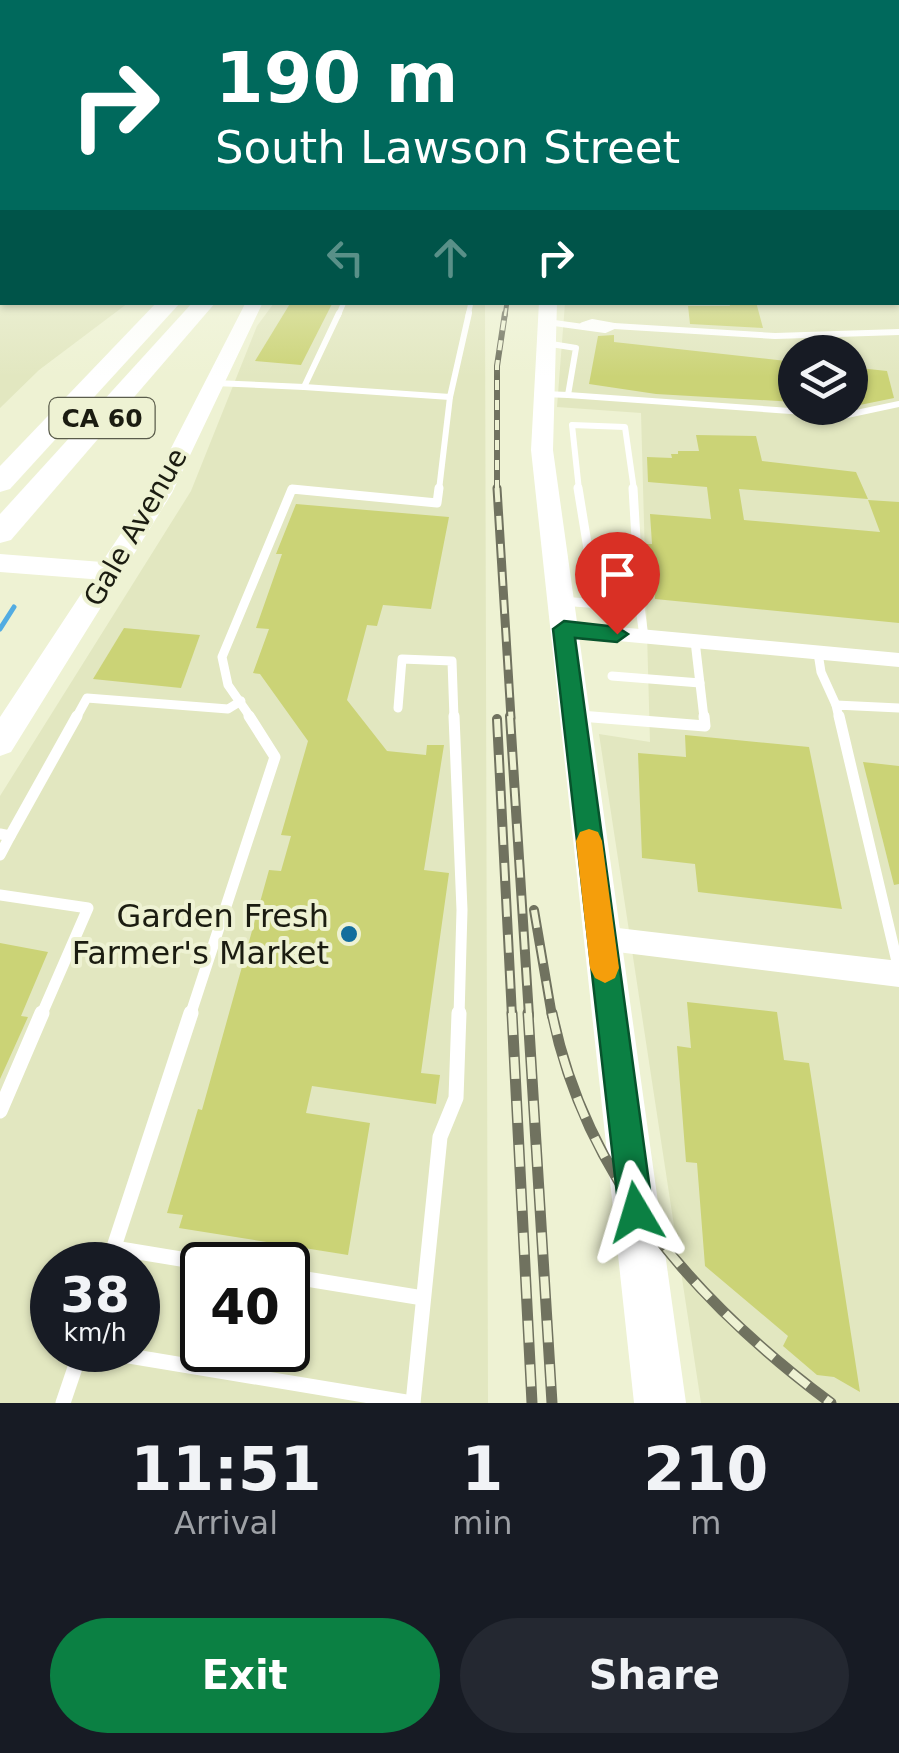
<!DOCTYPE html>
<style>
:root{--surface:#171b24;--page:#242831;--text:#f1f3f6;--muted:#9ea1a6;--accent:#0b8043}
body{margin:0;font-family:"DejaVu Sans",sans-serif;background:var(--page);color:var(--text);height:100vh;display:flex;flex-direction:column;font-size:38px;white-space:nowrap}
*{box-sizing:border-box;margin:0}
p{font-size:32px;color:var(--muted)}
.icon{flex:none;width:55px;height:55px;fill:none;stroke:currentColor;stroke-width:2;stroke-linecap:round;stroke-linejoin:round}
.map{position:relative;height:1403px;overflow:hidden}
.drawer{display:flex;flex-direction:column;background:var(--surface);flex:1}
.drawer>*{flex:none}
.guide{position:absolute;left:0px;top:0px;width:900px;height:305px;box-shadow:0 2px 8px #0004;background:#00695c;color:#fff;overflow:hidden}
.buttons{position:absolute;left:778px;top:335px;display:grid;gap:20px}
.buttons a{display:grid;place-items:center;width:90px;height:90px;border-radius:50%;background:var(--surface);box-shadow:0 2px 8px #0004;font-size:50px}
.speed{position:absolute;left:30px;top:1242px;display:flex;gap:20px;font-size:50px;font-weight:700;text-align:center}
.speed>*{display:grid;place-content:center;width:130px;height:130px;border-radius:50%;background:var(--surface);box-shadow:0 2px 8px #0004;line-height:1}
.speed small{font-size:25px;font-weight:400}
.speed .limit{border:5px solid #111;border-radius:15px;background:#fff;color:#111}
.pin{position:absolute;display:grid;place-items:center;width:85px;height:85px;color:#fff;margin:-102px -42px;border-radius:50% 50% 50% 0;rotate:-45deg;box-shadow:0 0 10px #0007}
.pin .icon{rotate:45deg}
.me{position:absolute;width:110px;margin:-55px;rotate:353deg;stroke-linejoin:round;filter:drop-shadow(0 0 8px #0008)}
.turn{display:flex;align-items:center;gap:35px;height:210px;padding:0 50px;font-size:45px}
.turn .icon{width:130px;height:130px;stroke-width:2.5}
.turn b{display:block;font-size:70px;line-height:85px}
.lanes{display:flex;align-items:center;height:95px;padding:0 50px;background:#0003;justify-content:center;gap:50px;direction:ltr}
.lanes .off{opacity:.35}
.eta{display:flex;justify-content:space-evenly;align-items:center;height:170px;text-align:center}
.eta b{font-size:60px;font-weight:600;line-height:70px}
.button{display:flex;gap:20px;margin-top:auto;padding:20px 50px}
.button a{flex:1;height:115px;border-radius:60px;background:var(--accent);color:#fff;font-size:40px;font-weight:600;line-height:115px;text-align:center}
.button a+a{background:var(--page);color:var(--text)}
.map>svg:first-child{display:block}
.built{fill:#e2e7c0;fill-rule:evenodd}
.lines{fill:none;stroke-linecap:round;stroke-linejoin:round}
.stream{stroke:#52ace2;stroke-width:5}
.building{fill:#cbd376}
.lane-far4{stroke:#fff;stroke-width:5}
.lane-far3{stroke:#fff;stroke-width:6}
.lane-far2{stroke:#fff;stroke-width:9}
.lane-far1{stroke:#fff;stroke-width:11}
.lane{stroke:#fff;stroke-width:15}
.street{fill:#fff;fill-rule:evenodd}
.secondary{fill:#fff;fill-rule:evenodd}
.highway{fill:#fff;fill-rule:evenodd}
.rail-far4-casing{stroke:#70725f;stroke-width:5}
.rail-far3-casing{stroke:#70725f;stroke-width:6}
.rail-far2-casing{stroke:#70725f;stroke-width:9}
.rail-far1-casing{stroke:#70725f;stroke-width:10}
.rail-casing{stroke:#70725f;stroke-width:11}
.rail-far4{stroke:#eef2d3;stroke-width:2.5;stroke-dasharray:8;stroke-linecap:butt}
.rail-far3{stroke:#eef2d3;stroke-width:4;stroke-dasharray:10;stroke-linecap:butt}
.rail-far2{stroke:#eef2d3;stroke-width:5;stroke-dasharray:14;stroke-linecap:butt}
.rail-far1{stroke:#eef2d3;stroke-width:6;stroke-dasharray:18;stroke-linecap:butt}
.rail{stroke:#eef2d3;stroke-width:8;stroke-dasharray:22;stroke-linecap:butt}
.route{fill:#0b8043;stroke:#07532c;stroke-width:2.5}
.slow{fill:#f59e0b}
.poi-dot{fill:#136e9d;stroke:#eef2d3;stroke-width:4}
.labels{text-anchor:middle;stroke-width:8;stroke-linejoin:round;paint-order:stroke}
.shield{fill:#eef2d3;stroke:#5a5c4b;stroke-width:2.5}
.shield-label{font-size:25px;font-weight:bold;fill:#1b1c11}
.street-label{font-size:28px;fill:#1b1c11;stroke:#eef2d3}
.near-poi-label{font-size:32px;fill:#1b1c11;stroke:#eef2d3;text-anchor:end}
</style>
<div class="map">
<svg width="899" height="1403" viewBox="0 0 899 1403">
<rect width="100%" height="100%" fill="#eef2d3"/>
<g class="built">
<polygon points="0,181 2,302 128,303 39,370 0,408"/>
<path d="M899,181V1403H701L599,734L650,742L641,413L557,407L565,303L898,302ZM795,352H850V408H795Z"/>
<path d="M274,303H485L488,1403H0V796L191,491L257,326ZM52,1265H138V1350H52ZM202,1265H288V1350H202Z"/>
</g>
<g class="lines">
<polyline class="stream" points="0,629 14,607"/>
</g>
<g class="building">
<polygon points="291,302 333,302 301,365 255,361"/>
<polygon points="729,302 756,302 763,328 690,324 688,306 730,306"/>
<polygon points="614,335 614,342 795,362 795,402 656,394 589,384 598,336"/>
<polygon points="850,367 887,371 894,398 850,407"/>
<polygon points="696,435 756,436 762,461 856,472 868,499 739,489 744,520 880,532 868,500 899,502 899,623 655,599 653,574 646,574 644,544 652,544 650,514 711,519 707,487 648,482 647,457 672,458 671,454 678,454 678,451 699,451"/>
<polygon points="296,504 449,517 431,609 383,605 377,626 367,625 347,700 387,751 426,755 427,745 444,745 424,870 449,873 421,1073 440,1075 436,1104 312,1086 306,1113 370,1123 348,1255 179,1228 183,1215 167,1213 198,1109 202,1110 269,870 281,871 291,836 281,835 308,741 260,674 253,673 269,629 256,628 282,554 276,554"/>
<polygon points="124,628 200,635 181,688 93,679"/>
<polygon points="685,735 809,747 842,909 698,892 695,864 642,858 638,753 686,757"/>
<polygon points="863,762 899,766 899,884 894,885"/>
<polygon points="0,943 48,952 21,1016 28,1017 0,1079"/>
<polygon points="687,1002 777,1012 784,1060 809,1063 860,1392 834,1377 817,1375 783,1346 788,1336 705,1266 697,1163 686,1162 677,1046 691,1048"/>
</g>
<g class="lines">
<g class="lane-far4">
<polyline points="338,316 344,302"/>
<polyline points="468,316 471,302"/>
</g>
<g class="lane-far3">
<polyline points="547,322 605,330 614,326 592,322 583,325"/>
<polyline points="614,326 775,336 899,332"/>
<polyline points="214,383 304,387 339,313"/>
<polyline points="304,387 450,397 469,313"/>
<polyline points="544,394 568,395 576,348 545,343"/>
<polyline points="568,395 847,415 899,404"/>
<polyline points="291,490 305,490"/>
<polyline points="439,490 450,397"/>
<polyline points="579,490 572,425 625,427 634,490"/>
</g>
<g class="lane-far2">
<polyline points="578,488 597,604"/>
<polyline points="633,488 640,607"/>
<polyline points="561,601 640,607 644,637"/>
<polyline points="695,641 704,718"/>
<polyline points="818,653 821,672 836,705"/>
<polyline points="612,676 700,683"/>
<polyline points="398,708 402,659 452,661 454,718"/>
<polyline points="580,716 606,718"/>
<polyline points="76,718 87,698 228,709 241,701"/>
<polyline points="251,718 228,685 222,657 292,489 437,503 439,488"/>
<polyline points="839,718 836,705 899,708"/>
</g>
<g class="lane-far1">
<polyline points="454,716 462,910 459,1016"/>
<polyline points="580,716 705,726 704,716"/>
<polyline points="839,716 899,970"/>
<polyline points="0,834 10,836 0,855"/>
<polyline points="10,836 77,716"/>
<polyline points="0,895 88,908 41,1016"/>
<polyline points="190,1016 275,757 249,716"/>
</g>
<g class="lane">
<polyline points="0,1111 42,1013"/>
<polyline points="114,1248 217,1265"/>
<polyline points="108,1265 191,1013"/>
<polyline points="288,1276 423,1298"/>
<polyline points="93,1350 412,1403"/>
<polyline points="63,1403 81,1350"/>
<polyline points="413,1403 440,1137 456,1098 459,1013"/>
</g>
<g class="street">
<polygon points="564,622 899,653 899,667 564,636 555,629"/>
<polygon points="601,926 899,961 899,987 601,950 592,947 589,938 592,929"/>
</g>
<g class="secondary">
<polygon points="0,181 2,181 2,185 0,186"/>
<polygon points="246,302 263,302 172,493 11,752 0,756 0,717 91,579 0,572 0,554 102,562 148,493"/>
<polygon points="539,302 557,302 553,450 686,1403 634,1403 531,450"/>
</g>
<g class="highway">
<polygon points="157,302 181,302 10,489 0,492 0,466"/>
<polygon points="193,302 216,302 11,540 0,543 0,514"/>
</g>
<g class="rail-far4-casing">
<polyline id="rail-far4" points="505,316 507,302"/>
</g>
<g class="rail-far3-casing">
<polyline id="rail-far3" points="497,490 497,366 505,313"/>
</g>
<g class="rail-far2-casing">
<polyline id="rail-far2" points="497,488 511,718"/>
</g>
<g class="rail-far1-casing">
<g id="rail-far1">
<polyline points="510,716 529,1016"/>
<polyline points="497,719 512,1016"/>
<polyline points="534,910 552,1016"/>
</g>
</g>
<g class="rail-casing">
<g id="rail">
<polyline points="512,1013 532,1403"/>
<polyline points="528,1013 552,1403"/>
<path d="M552,1013C586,1180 698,1304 831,1403"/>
</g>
</g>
<use href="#rail-far4" class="rail-far4"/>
<use href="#rail-far3" class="rail-far3"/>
<use href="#rail-far2" class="rail-far2"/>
<use href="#rail-far1" class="rail-far1"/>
<use href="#rail" class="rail"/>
</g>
<linearGradient id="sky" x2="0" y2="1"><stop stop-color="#6cb1e6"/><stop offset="0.48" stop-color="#f7f9eb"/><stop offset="1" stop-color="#f7f9eb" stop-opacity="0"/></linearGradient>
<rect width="899" height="377" fill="url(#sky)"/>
<polygon class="route" points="564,621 617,627 628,634 617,642 575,638 653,1212 648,1225 636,1230 624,1225 619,1212 553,629"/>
<polygon class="slow" points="589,829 598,832 602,841 619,968 615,978 605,983 595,978 590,968 576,841 580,832"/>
<circle class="poi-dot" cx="349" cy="934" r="10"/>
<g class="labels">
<rect class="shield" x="49.5" y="398" width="105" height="40" rx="8"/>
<g class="shield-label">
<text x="102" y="427">CA 60</text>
</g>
<g class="street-label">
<text transform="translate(135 527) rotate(-60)" y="10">Gale Avenue</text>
</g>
<g class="near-poi-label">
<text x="329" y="927">Garden Fresh<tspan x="329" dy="37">Farmer's Market</tspan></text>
</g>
</g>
</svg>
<div class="buttons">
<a><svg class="icon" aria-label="layers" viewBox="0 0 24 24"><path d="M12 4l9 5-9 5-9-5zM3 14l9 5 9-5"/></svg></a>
</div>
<div class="speed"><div>38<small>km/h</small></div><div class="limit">40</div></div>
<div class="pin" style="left:617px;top:634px;background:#d93025"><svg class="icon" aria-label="arrive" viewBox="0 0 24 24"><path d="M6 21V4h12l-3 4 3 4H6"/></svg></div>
<svg class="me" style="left:636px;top:1212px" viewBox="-20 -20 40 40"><path d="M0-17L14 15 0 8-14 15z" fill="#0b8043" stroke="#fff" stroke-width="4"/></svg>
<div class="guide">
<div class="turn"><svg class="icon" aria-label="right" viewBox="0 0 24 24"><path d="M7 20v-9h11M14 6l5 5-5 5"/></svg><div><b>190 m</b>South Lawson Street</div></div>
<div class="lanes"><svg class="icon off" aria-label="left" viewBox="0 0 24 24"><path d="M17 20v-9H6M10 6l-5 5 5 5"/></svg><svg class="icon off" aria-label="ahead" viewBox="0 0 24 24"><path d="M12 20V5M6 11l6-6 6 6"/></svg><svg class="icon" aria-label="right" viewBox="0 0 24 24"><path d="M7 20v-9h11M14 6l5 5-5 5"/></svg></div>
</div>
</div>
<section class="drawer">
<div class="eta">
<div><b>11:51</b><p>Arrival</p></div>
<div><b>1</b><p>min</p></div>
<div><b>210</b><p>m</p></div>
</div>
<div class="button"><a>Exit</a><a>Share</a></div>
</section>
